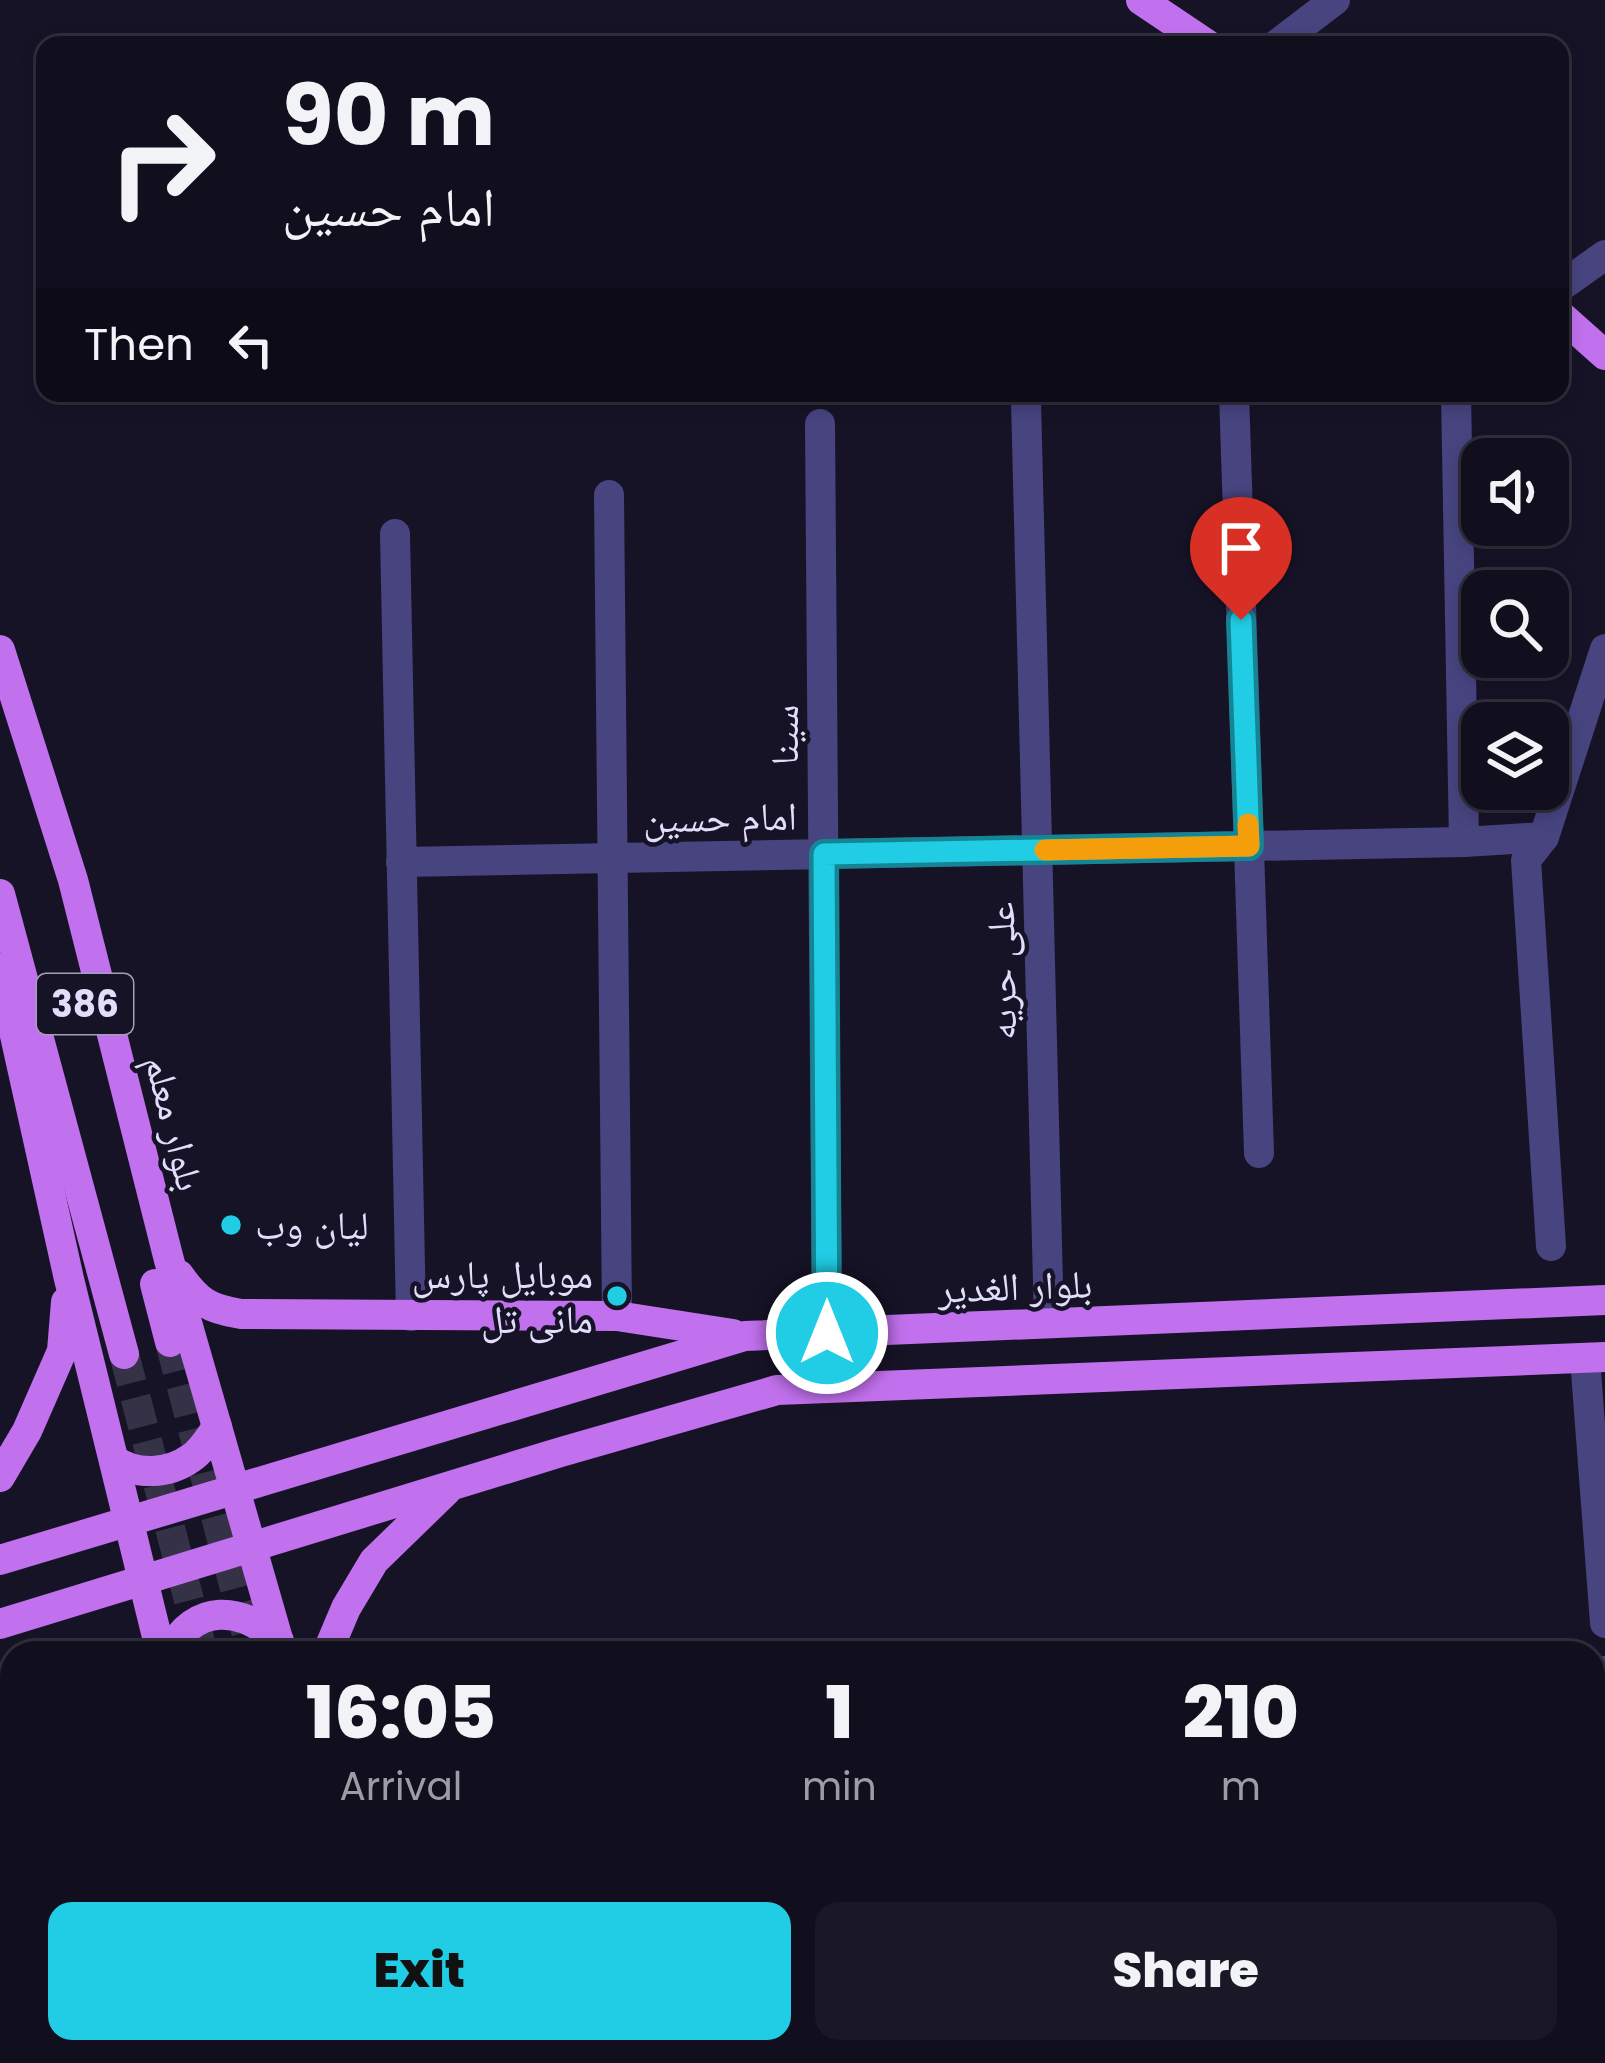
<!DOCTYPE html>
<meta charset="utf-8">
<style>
:root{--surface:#110e1d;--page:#1a1726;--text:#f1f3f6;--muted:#9c9ca4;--line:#302e3b;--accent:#20cde4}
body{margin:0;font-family:Poppins,"Noto Naskh Arabic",sans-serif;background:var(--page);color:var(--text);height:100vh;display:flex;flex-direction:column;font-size:45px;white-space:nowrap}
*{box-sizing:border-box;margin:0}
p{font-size:39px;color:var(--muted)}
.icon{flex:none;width:66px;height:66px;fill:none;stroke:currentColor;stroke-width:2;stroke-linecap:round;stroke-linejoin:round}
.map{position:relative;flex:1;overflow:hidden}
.panel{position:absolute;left:0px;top:1641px;width:1605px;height:423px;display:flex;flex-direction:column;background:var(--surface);border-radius:36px 36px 0 0;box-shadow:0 6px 18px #0003,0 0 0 3px var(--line)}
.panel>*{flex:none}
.hud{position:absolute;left:36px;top:36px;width:1533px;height:366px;border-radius:24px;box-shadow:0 6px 18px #0003,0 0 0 3px var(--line);background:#110e1d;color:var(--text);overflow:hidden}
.buttons{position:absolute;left:1461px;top:438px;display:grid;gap:24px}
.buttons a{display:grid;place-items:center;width:108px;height:108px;border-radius:24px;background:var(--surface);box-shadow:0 6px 18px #0003,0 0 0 3px var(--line);font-size:60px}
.pin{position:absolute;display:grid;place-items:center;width:102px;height:102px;color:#fff;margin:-123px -51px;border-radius:50% 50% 50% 0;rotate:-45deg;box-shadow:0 0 12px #0007}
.pin .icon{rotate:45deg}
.me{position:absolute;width:132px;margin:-66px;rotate:0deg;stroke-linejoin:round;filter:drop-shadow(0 0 9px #0008)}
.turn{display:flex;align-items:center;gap:42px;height:252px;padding:0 48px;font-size:54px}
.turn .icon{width:156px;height:156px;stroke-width:2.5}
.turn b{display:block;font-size:84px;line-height:102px}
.then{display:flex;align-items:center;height:114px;padding:0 48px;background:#0003;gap:24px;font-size:45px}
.eta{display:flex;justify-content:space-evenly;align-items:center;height:204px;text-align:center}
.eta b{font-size:72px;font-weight:800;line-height:84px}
.action{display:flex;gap:24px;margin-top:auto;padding:24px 48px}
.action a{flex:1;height:138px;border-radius:24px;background:var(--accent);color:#111;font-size:48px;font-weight:800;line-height:138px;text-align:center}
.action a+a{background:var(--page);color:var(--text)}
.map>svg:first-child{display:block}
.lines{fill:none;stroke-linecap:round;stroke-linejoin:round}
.major-tunnel{stroke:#353147;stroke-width:30;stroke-dasharray:30 15;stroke-linecap:butt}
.minor{stroke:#474480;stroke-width:30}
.major{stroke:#c271ee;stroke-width:30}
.route-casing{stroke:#158594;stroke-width:30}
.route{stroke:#20cde4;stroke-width:21}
.slow{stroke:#f59e0b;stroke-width:21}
.poi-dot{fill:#20cde4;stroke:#171327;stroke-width:4.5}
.labels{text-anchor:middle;stroke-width:9;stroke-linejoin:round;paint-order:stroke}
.shield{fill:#171327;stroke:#a4a0bb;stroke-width:3}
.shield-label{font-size:36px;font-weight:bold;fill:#e1ddfb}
.street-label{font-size:39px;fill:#e1ddfb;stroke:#171327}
.poi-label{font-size:39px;fill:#e1ddfb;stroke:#171327;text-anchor:start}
</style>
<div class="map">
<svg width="1605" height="2063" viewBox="0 0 1605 2063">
<rect width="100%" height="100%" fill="#171327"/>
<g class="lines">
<g class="major-tunnel">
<polyline points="170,1342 252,1653"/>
<polyline points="124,1354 203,1653"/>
</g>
<g class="minor">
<polyline points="1276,45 1335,0"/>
<polyline points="1560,287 1605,255"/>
<polyline points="1234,393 1259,1153"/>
<polyline points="1456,393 1464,842"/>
<polyline points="1026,401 1049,1323"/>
<polyline points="820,424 827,1333"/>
<polyline points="609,495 617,1316"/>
<polyline points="395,534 411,1316"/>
<polyline points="401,862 1464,842 1544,837"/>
<polyline points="1551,1246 1526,860 1544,837 1605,649"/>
<polyline points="1585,1358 1605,1623"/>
<polyline points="1593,1671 1605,1671"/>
<polyline points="1593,1813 1605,1967"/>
<polyline points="1593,2048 1605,2047"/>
<polyline points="1169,2052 1172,2063"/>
<polyline points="181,2063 186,2052"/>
<polyline points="1418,2063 1544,2052"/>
</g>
<g class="major">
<polyline points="1141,0 1208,45"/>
<polyline points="1560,315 1605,355"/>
<polyline points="0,650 73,880 169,1260 282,1653"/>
<polyline points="0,894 124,1354"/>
<polyline points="0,968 69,1279 161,1653"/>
<path d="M179,1275C198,1302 209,1309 241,1314L617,1316L733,1334"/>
<polyline points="155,1284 170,1342"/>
<path d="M114,1460C136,1476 169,1474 191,1458C202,1451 209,1438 217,1427"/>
<polyline points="0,1477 27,1431 62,1351 66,1302"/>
<polyline points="0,1560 745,1336 1605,1300"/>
<polyline points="0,1624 561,1452 777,1390 1605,1357"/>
<path d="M169,1653C195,1602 241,1606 279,1641"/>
<polyline points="327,1653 346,1608 374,1561 446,1491"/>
<polyline points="259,2052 262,2063"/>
<polyline points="307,2052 310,2063"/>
<polyline points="353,2052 356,2063"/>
<polyline points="395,2052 397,2063"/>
</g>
</g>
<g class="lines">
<g class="route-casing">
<polyline id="route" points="827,1333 824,854 1249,846 1241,620"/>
</g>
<use href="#route" class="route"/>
<polyline class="slow" points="1045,850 1249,846 1248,824"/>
</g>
<g class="poi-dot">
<circle cx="231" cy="1225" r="12"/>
<circle cx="617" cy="1296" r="12"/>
</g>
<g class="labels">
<rect class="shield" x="37" y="974" width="96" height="60" rx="9"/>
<g class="shield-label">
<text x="85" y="1017">386</text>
</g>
<g class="street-label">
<text transform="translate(784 735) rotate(-90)" y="14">سینا</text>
<text transform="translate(720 817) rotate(-1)" y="14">امام حسین</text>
<text transform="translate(1001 971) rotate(-91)" y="14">علی حریه</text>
<text transform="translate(175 1123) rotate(76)" y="14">بلوار معلم</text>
<text transform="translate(1015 1286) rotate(-2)" y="14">بلوار الغدیر</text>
</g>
<g class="poi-label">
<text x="255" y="1239">لیان وب</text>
<text x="593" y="1288" text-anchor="end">موبایل پارس<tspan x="593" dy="45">مانی تل</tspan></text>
</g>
</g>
</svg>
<div class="buttons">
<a><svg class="icon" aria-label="sound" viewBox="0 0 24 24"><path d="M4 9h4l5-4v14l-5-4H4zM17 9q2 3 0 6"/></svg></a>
<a><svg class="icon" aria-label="search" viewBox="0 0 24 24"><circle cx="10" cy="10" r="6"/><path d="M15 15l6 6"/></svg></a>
<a><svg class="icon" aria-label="layers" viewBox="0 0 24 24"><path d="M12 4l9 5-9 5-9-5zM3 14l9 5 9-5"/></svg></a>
</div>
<div class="pin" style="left:1241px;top:620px;background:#d93025"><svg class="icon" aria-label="arrive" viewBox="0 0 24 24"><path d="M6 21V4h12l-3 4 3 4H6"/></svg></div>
<svg class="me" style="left:827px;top:1333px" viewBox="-20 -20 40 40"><circle r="17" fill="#20cde4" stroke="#fff" stroke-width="3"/><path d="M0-11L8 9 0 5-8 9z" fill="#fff"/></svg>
<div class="hud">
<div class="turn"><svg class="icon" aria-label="right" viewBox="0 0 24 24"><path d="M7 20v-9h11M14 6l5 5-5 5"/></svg><div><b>90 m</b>امام حسین</div></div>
<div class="then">Then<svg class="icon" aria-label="left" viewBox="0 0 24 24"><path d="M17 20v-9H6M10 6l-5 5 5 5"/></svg></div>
</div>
<section class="panel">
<div class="eta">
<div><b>16:05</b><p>Arrival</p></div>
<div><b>1</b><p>min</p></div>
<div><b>210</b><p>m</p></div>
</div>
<div class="action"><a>Exit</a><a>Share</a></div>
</section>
</div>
